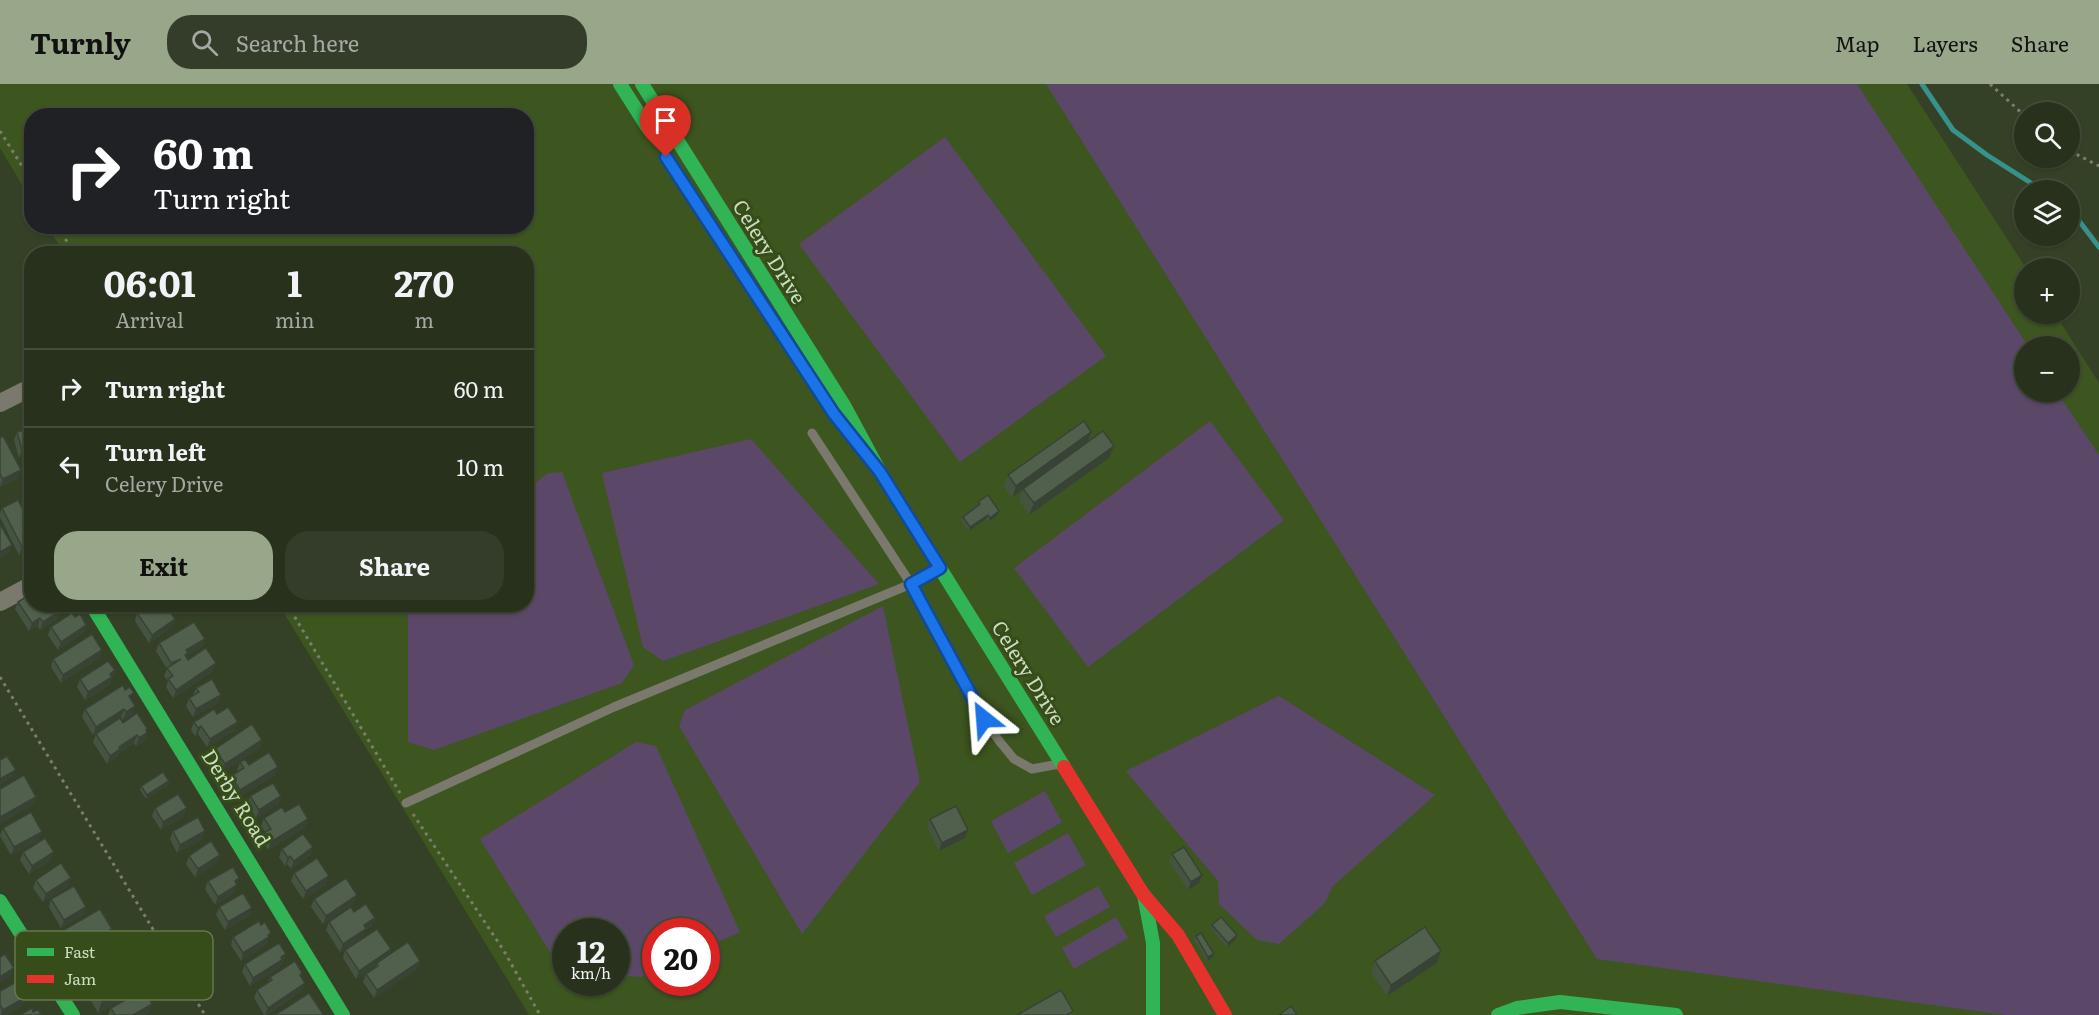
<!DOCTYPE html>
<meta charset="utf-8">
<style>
:root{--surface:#28311c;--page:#343d29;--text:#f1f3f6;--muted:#a5a9a3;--line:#444c3b;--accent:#98a68a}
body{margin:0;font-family:Literata,serif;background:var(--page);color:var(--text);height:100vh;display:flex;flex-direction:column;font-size:22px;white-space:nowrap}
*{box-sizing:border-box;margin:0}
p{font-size:20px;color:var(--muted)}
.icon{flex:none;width:33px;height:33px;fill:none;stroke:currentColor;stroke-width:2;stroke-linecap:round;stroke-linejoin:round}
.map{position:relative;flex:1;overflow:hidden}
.panel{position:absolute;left:24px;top:162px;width:510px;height:366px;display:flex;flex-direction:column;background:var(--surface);border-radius:24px;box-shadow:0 2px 4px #0004,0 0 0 2px var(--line)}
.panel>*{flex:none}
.hud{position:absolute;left:24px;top:24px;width:510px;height:126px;border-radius:24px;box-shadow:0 2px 4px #0004,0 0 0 2px var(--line);background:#202124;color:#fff;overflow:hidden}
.fabs{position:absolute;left:2014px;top:18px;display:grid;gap:12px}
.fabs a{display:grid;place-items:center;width:66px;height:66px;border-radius:50%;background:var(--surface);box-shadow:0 2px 4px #0004,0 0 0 2px var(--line);font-size:30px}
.speed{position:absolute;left:552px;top:834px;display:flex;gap:12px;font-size:30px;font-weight:700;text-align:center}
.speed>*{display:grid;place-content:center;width:78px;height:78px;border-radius:50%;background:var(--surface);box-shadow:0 2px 4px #0004,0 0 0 2px var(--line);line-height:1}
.speed small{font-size:15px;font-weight:400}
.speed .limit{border:9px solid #d22;background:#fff;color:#111}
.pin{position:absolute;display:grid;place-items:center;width:51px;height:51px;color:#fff;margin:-62px -26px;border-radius:50% 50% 50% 0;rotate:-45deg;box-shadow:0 0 6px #0007}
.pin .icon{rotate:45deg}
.me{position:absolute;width:66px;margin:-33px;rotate:332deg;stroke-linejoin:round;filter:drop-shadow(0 0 4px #0008)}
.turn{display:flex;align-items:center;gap:21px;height:126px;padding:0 30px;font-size:27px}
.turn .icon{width:78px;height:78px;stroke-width:2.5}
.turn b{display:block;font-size:42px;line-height:51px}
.eta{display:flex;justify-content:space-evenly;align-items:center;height:102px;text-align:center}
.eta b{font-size:36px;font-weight:700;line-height:42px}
.primary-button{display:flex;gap:12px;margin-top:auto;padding:12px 30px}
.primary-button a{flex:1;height:69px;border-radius:24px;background:var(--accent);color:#111;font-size:24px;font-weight:700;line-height:69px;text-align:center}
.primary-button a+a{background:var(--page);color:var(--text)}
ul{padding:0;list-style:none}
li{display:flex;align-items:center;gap:18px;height:78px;padding:0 30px;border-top:2px solid var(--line)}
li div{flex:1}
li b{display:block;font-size:22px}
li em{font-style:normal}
header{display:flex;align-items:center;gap:36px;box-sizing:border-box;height:84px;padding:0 30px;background:var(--accent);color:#111}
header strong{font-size:28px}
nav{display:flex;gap:33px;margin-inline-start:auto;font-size:21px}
.search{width:420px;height:54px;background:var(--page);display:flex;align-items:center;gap:15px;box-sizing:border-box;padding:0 21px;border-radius:24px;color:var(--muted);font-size:22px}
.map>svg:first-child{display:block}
.built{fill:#3d551f;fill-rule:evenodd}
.green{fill:#5b4868}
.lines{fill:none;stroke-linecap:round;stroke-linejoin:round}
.stream{stroke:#36928a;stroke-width:5}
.path{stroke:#7c7c70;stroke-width:3;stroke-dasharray:3 4.5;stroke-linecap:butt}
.lane{stroke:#7b796d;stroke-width:9}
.street{stroke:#7b796d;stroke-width:18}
.fast{stroke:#30b455;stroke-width:14}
.jam{stroke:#e5322d;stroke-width:14}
.wall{fill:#455341}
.shaded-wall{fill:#384335}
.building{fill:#50604c;stroke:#384335;stroke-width:1.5}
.route-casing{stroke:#114b97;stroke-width:15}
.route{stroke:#1a73e8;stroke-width:10}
.labels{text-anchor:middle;stroke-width:6;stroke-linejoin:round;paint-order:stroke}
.street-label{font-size:20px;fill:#cddcc0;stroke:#364d1a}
.key{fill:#364d1a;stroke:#63784c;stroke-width:1.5}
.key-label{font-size:16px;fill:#cddcc0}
</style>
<header>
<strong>Turnly</strong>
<div class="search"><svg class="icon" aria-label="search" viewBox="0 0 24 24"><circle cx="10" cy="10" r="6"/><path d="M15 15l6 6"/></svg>Search here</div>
<nav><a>Map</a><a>Layers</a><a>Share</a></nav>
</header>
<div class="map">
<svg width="2099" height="931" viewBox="0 0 2099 931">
<rect width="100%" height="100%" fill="#354126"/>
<path class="built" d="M0,0H1907L2026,184L2025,230H2055L2099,299V931H529L279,521L526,520V170L64,169L48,143L526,142V32H32L31,116L0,64ZM2025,262H2070V308H2025ZM566,848H616V898H566ZM656,848H706V898H656Z"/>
<g class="green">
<polygon points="1046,0 1857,0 2028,262 2025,262 2025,308 2057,308 2099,371 2099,931 2005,931 1597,875"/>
<polygon points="945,53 1106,272 960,378 799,160"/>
<polygon points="1210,337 1284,436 1088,583 1014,484"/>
<polygon points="751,355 879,500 663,577 643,563 602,389"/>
<polygon points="562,388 634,581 622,599 434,666 408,658 408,521 526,520 527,406 548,389"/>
<polygon points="883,522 920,698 802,850 679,642 685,626"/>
<polygon points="1279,612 1435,711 1332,803 1325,819 1279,860 1257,856 1219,820 1218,797 1126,687"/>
<polygon points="636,658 656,662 740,848 707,863 706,848 656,848 655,886 641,893 617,891 616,848 566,848 565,889 563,889 480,755"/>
<polygon points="1045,707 1062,738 1008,769 991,737"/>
<polygon points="1068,749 1086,781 1032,811 1014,779"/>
<polygon points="1098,802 1110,823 1056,853 1044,832"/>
<polygon points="1116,833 1128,854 1074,885 1062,864"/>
</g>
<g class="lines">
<g class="stream">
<polyline points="1922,0 1953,46 1987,71 2042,106"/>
<polyline points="2070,125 2099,163"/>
</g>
<g class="path">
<polyline points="1990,0 2025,32"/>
<polyline points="0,47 32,98"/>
<polyline points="2070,67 2099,82"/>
<polyline points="58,142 74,170"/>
<polyline points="287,520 400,709"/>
<polyline points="0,593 205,931"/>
<polyline points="413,730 504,867 540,931"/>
</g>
<g class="lane">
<polyline points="812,349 911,500 984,635 1000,658 1014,675 1032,685 1059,680"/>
<polyline points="406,719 614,623 911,500 938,486"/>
</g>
<g class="street">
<polyline points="0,319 32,303"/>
<polyline points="0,518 32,501"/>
</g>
<g class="fast">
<polyline points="620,0 648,44"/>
<polyline points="642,0 845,323 880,388 1064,683"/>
<polyline points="91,520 343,931"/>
<polyline points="1144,811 1153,859 1153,931"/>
<polyline points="0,817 73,931"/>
<polyline points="1498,931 1517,924 1560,918 1676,931"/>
</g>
<polyline class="jam" points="1064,683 1143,810 1178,851 1225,931"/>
</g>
<g class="wall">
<polygon points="32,344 19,374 14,356 17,348"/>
<polygon points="1091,348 1088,358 1109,374 1029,431 1019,416 1022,406 1012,414 1004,403 1008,391"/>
<polygon points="0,354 18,394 0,403"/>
<polygon points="978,418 999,427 998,431 989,438 986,435 969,447 961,437 963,433 977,422"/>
<polygon points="2,424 32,443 32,464 19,471 0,433 0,430"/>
<polygon points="18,518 32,520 62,526 60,527 57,535 40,546 38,542 29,547 15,525"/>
<polygon points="122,520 148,520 134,529 130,523 125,526"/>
<polygon points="137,529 175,535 172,543 149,559 135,537"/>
<polygon points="75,533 86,541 83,549 58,566 48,551 51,543"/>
<polygon points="205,555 202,563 188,571 187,574 188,576 213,587 173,614 166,603 168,597 164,592 167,585 156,567 159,559"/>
<polygon points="102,566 99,574 61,599 51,583 53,575"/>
<polygon points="115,586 109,601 85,616 77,603 80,595"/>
<polygon points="196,604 221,611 218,619 193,633 186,622 189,614 193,611"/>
<polygon points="131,615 133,630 123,636 121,633 93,651 82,633 85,625"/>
<polygon points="217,630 235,646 207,663 198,650 195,652 191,646 194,638"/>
<polygon points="123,639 147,644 146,647 147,649 145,657 136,662 134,659 119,669 117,673 107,680 93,658 96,650"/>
<polygon points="262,656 260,664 222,688 212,673 215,665"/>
<polygon points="240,678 275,691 237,714 228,700 231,692 238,687 237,686"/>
<polygon points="169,697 168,701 146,715 140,706 141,702"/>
<polygon points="250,712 281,712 278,720 256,734 247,720"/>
<polygon points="155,724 184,732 161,746 152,732"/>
<polygon points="285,728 305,743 268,766 262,756 265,748 261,742 264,734"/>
<polygon points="930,735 965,754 939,767 927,743"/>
<polygon points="3,744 39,756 11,771 0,752"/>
<polygon points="173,747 202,755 177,769 170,755"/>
<polygon points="313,763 310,771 291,785 287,780 285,782 279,773 282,765"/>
<polygon points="23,768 51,776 29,790 20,776"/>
<polygon points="1172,770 1202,791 1199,799 1188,806 1169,778"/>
<polygon points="220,771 217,779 195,793 186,780 189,772"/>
<polygon points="294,789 326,800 303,815 291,797"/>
<polygon points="36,796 68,802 43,818 33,804"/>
<polygon points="208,797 237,801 234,809 215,821 205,805"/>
<polygon points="51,815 86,823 83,831 61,844 49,823"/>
<polygon points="314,815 354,819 323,840 311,823"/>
<polygon points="219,823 252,824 249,832 225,846 216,831"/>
<polygon points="354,828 372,842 365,846 363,853 340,868 326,846 329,838"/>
<polygon points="1212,841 1237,851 1236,855 1227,863 1211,845"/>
<polygon points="112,845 109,853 94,862 97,866 122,875 84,898 80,891 83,882 77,886 73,880 76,872 78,871 75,867 68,870 59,855 62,847"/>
<polygon points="1196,852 1214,870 1212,874 1207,877 1194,856"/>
<polygon points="233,853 268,857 266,861 241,877 231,861"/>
<polygon points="391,865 389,871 420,877 417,885 374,914 363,898 366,890 375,884 376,882 356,895 343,874 345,866"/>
<polygon points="1441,867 1437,879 1387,912 1371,889 1375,877"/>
<polygon points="286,870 283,878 281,880 279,884 250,902 242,888 245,880"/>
<polygon points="302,889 301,893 305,899 302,907 266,931 264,931 254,914 257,906 268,899 270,893"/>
<polygon points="148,891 144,903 98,929 86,908 90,896"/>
<polygon points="26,905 24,910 23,921 6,931 0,931 0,907"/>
<polygon points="111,924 150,928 144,931 108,931"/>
</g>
<g class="shaded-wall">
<polygon points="1091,348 1087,360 1023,405 1022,406 1012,414 1016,402"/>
<polygon points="1114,362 1109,374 1029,431 1034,419"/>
<polygon points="32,364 32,371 19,374 22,366"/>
<polygon points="21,386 18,394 0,403 3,395"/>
<polygon points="999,427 998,431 989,438 990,434"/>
<polygon points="988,431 986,435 969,447 970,443"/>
<polygon points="32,458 32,464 19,471 22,463"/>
<polygon points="12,461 9,469 0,475 0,468"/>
<polygon points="61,520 64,520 62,526 60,527 57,535 40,546 43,538 57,523"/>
<polygon points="127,520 131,520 130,523 125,526"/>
<polygon points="138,520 148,520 134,529 137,521"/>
<polygon points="40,534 38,542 29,547 32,539"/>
<polygon points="175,535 172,543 149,559 152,551"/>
<polygon points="86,541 83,549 58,566 61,558"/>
<polygon points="205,555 202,563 188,571 185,577 182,579 186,566"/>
<polygon points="102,566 99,574 61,599 63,591"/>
<polygon points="216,579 213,587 173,614 176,606"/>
<polygon points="115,586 109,601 85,616 88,608"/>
<polygon points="221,611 218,619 193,633 196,625"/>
<polygon points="135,622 133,630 123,636 126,628"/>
<polygon points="124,625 121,633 93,651 96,643"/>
<polygon points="238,638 235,646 207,663 210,655"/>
<polygon points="201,642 198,650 195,652 198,644"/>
<polygon points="147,644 145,650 147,649 145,657 136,662 139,654"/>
<polygon points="137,651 134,659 119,669 117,673 107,680 110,672 119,663"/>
<polygon points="262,656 260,664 222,688 225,680"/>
<polygon points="278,683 275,691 237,714 240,706"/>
<polygon points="16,686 13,693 0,701 0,695"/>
<polygon points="169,697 168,701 146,715 147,711"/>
<polygon points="281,712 278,720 256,734 259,726"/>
<polygon points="36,713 33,721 0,740 0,733"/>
<polygon points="187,724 184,732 161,746 163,738"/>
<polygon points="308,735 305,743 268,766 271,758"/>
<polygon points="968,746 965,754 939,767 942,759"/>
<polygon points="205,747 202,755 177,769 180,761"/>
<polygon points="42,748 39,756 11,771 14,763"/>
<polygon points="313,763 310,771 291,785 294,777"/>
<polygon points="54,768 51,776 29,790 32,782"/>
<polygon points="220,771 217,779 195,793 198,785"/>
<polygon points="290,772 287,780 285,782 288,774"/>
<polygon points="1202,791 1199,799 1188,806 1191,798"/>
<polygon points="329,792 326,800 303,815 306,807"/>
<polygon points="71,794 68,802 43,818 46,810"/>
<polygon points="239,794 234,809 215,821 218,813 235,797"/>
<polygon points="357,811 354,819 323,840 326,832"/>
<polygon points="86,823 83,831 61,844 64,836"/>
<polygon points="252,824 249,832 225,846 228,838"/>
<polygon points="375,834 372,842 365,846 363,853 340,868 343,860 364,841"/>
<polygon points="112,845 109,853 78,871 81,863"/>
<polygon points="271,849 266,861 241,877 243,869"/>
<polygon points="1237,851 1236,855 1227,863 1228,859"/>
<polygon points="78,859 75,867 68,870 71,862"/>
<polygon points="391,865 388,873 377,879 376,882 356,895 359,887"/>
<polygon points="125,867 122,875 84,898 87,890"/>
<polygon points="1441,867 1437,879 1387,912 1391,901"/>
<polygon points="286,870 283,878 281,880 279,884 250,902 253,894"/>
<polygon points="1214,870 1212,874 1207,877 1208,873"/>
<polygon points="86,874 83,882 77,886 80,878"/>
<polygon points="420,877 417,885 374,914 377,906"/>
<polygon points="14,884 11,892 0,899 0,893"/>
<polygon points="148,891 144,903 98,929 102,917"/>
<polygon points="305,899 302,907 265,931 268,924"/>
<polygon points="26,913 23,921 6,931 1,931 3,926"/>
<polygon points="152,920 150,928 144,931 133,931"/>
</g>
<g class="building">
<polygon points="1084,337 1091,348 1016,402 1008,391"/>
<polygon points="32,344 32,364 22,366 17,348"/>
<polygon points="1103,347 1114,362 1034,419 1023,405"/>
<polygon points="3,352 21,386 3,395 0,390 0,354"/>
<polygon points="988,411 999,427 990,434 988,431 970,443 963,433 980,420 978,418"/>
<polygon points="18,416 32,443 32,458 22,463 2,424"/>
<polygon points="0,440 12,461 0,468"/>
<polygon points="32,509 32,520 61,520 57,523 60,527 43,538 40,534 32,539 18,518"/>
<polygon points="151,520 165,520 175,535 152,551 137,529"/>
<polygon points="72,529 75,533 80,530 86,541 61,558 51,543"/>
<polygon points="194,538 205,555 186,566 188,569 185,571 188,576 206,564 216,579 176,606 168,595 173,592 167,584 181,575 171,579 159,559"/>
<polygon points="92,550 102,566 63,591 53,575"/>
<polygon points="108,577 115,586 110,590 112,593 88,608 80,595"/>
<polygon points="212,595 221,611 196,625 189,614 199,608 196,604"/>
<polygon points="123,601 125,606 130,603 134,609 129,612 135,622 126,628 124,625 96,643 85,625"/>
<polygon points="228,623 238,638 210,655 201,642 198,644 194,638 214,625 217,630"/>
<polygon points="137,629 147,644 146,646 147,649 139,654 137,651 119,663 120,665 110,672 96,650 120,634 123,639"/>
<polygon points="252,640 262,656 225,680 215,665"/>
<polygon points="269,668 278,683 240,706 231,692 244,684 240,678 245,675 249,681"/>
<polygon points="7,672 16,686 0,695 0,676"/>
<polygon points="163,688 169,697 147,711 141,702"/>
<polygon points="24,691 36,713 0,733 0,705"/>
<polygon points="273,699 281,712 259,726 250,712"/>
<polygon points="178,710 187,724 163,738 155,724"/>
<polygon points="299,720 308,735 271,758 265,748 271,745 264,734 282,723 285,728"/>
<polygon points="956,722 968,746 942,759 930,735"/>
<polygon points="31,728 42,748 14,763 3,744"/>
<polygon points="198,733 205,747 180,761 173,747"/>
<polygon points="303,750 313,763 294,777 290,772 288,774 282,765"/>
<polygon points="45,754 54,768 32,782 23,768"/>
<polygon points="211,757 220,771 198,785 189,772"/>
<polygon points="1184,763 1202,791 1191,798 1172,770"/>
<polygon points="317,774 329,792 306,807 294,789"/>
<polygon points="61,779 71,794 46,810 36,796"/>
<polygon points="233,783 239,794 235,797 237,801 218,813 208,797"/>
<polygon points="346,794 357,811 326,832 314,815"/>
<polygon points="74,802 86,823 64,836 51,815"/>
<polygon points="243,809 252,824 228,838 219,823"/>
<polygon points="366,820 375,834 364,841 366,845 343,860 329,838 351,823 354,828"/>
<polygon points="100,825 112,845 81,863 78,859 71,862 62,847"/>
<polygon points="1221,833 1237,851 1228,859 1212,841"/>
<polygon points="259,837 261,841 265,838 271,849 268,851 269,853 243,869 233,853"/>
<polygon points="1425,843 1441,867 1391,901 1375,877"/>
<polygon points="377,845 391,865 359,887 345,866"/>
<polygon points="1201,849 1214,870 1208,873 1196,852"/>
<polygon points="408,858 420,877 377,906 366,890 378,882 377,879"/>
<polygon points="279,859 286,870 281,873 282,876 253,894 245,880"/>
<polygon points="5,870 14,884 0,893 0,873"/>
<polygon points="136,870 148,891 102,917 90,896"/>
<polygon points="295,877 302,889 300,891 305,899 268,924 257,906 272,896 270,893"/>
<polygon points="20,896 26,905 22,908 26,913 3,926 0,921 0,907"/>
<polygon points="144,905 152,920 133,931 115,931 111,924"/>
<polygon points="1061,906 1073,927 1067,931 1017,931"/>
<polygon points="309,909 323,930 321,931 275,931"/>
<polygon points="1291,922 1297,931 1279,931"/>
<polygon points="32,924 33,928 38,925 41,931 20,931"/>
</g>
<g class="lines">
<g class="route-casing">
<polyline id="route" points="666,73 834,330 880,388 940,484 911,500 984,635"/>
</g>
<use href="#route" class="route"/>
</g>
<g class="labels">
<g class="street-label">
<text transform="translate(769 168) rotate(58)" y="7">Celery Drive</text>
<text transform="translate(1028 589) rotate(58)" y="7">Celery Drive</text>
<text transform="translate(236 714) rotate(58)" y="7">Derby Road</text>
</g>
</g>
<rect x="15" y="847" width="198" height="69" rx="9" class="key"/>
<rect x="27" y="864" width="27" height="8" fill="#30b455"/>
<rect x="27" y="891" width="27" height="8" fill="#e5322d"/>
<g class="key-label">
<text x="64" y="874">Fast</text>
<text x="64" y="901">Jam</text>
</g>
</svg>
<div class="fabs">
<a><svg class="icon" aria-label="search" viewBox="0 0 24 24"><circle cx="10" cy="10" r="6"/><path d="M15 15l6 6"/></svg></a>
<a><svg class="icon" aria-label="layers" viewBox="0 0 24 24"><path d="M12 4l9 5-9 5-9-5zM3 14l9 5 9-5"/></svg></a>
<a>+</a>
<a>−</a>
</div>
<div class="speed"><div>12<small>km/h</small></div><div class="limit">20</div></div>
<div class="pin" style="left:666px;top:73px;background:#d93025"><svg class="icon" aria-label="arrive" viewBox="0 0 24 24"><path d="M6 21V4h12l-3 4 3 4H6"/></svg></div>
<svg class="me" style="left:984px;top:635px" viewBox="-20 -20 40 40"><path d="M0-17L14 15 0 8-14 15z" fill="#1a73e8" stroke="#fff" stroke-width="4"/></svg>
<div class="hud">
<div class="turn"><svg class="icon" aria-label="right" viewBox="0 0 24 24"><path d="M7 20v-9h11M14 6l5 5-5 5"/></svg><div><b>60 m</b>Turn right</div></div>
</div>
<section class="panel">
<div class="eta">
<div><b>06:01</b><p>Arrival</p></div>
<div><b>1</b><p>min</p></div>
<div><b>270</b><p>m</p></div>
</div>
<ul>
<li><svg class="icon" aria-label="right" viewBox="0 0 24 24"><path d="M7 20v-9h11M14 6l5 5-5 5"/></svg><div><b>Turn right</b></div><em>60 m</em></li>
<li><svg class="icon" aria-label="left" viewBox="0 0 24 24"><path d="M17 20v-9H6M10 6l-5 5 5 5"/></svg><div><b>Turn left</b><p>Celery Drive</p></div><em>10 m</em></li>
</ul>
<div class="primary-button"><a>Exit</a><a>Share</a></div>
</section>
</div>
